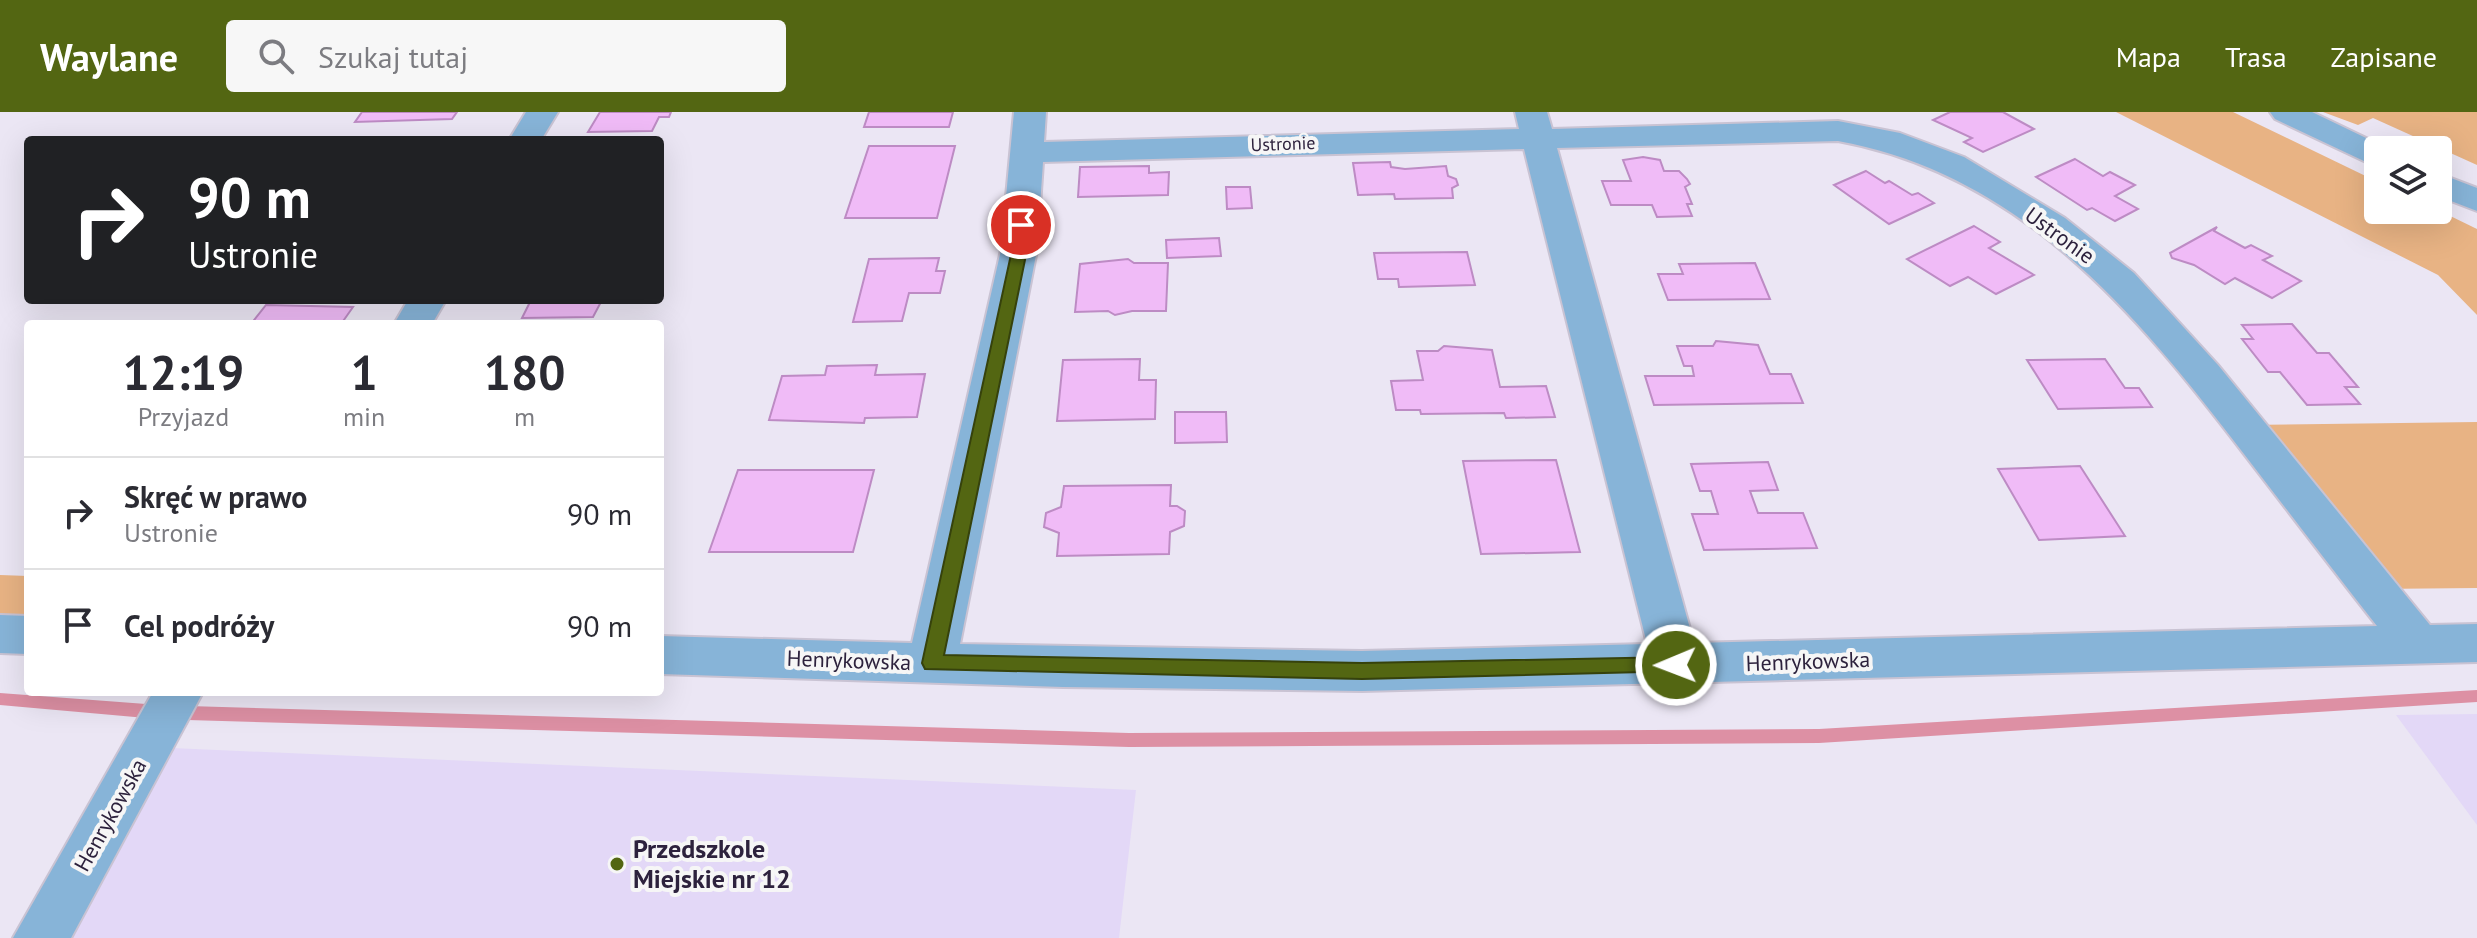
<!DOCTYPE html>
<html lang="pl">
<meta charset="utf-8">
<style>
:root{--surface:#fff;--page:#f7f7f7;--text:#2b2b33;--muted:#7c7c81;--line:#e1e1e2;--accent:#536612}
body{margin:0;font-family:"PT Sans",sans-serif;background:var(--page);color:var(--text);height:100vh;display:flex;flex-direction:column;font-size:30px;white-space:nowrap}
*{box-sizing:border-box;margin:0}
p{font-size:26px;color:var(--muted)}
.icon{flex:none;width:44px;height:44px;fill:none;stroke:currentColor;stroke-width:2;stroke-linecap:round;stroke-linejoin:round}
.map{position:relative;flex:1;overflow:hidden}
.side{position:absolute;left:24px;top:208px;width:640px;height:376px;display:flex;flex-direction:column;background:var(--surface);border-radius:8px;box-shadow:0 8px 32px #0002}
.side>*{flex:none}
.guide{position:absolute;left:24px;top:24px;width:640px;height:168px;border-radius:8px;box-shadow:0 8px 32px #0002;background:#202124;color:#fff;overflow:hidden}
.tools{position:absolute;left:2364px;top:24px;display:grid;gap:16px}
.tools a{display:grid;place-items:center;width:88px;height:88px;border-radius:8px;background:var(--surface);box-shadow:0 8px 32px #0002;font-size:40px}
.pin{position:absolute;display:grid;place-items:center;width:68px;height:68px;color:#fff;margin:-34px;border:4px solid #fff;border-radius:50%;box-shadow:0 2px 8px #0007}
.me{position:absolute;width:88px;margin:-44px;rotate:269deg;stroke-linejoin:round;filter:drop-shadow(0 0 6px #0008)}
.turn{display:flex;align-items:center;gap:28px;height:168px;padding:0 32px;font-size:36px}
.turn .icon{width:104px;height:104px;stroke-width:2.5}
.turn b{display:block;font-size:56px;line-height:68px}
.eta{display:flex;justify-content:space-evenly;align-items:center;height:136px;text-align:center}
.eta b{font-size:48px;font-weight:600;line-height:56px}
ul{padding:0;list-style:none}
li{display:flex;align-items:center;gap:24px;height:112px;padding:0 32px;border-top:2px solid var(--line)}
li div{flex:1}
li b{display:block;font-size:30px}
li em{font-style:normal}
header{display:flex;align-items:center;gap:48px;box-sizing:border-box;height:112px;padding:0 40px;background:var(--accent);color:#fff}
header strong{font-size:38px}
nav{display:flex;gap:44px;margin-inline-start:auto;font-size:28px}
.search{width:560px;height:72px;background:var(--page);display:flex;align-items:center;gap:20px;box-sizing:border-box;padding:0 28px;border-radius:8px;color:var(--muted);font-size:30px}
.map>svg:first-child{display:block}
.built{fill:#e3d8f7}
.green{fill:#e8b384}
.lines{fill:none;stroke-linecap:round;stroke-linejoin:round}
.stream{fill:#dd90a4;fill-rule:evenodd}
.building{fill:#f0bbf7;stroke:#bd8bc4;stroke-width:2}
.minor-casing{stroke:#c9c3d3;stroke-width:4}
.minor{fill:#87b4d8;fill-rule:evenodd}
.route{fill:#536612;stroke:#36420c;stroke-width:2}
.poi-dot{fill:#536612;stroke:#f6f6f6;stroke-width:3}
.labels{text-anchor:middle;stroke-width:8;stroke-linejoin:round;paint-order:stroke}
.far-street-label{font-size:18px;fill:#2d223d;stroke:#f6f6f6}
.street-label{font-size:22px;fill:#2d223d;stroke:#f6f6f6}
.near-poi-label{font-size:26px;font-weight:bold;fill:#2d223d;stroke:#f6f6f6;text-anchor:start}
</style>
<header>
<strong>Waylane</strong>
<div class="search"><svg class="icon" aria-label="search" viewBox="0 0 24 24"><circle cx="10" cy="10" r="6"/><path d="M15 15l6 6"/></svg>Szukaj tutaj</div>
<nav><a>Mapa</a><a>Trasa</a><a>Zapisane</a></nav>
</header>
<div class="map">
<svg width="2477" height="826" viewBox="0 0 2477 826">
<rect width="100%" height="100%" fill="#ebe6f4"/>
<g class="built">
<polygon points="2477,602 2477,713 2396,603"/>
<polygon points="172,636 1136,678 1119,826 65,826"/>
</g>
<g class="green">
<polygon points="2116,0 2233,0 2378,70 2378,98 2438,98 2477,117 2477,203 2438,163"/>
<polygon points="2323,0 2477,0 2477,53 2373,6 2358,13"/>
<polygon points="2477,310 2477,476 2375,477 2244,313"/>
<polygon points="0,463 28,464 28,523 0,522"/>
</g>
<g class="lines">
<g class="stream">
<polygon points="2477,578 2477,590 1819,631 1129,635 188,608 182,606 180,601 182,596 188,594 1129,621 1819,617"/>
<polygon points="0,581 146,592 152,594 154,599 152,604 146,606 0,593"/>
</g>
</g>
<g class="building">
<polygon points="362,0 457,0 452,7 355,10"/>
<polygon points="600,0 671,0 669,5 659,5 652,19 588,20"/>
<polygon points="869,0 953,0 949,15 864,15"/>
<polygon points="1950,0 2003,0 2034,17 1983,40 1964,30 1972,26 1933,8"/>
<polygon points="869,34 955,34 937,106 845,106"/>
<polygon points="1643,45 1660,48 1664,59 1679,59 1687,67 1690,72 1685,75 1692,92 1687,92 1692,104 1657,105 1652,93 1611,93 1602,69 1631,69 1623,48"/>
<polygon points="2075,47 2103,64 2110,60 2135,73 2115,84 2138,97 2115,109 2092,96 2087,98 2036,65"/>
<polygon points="1390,50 1391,55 1405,57 1446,54 1448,64 1456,67 1458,73 1452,76 1453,86 1395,87 1394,82 1358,83 1353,51"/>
<polygon points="1149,54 1149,61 1169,60 1168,83 1078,85 1080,55"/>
<polygon points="1866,59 1885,71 1889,69 1912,83 1918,81 1934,91 1889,112 1834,73"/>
<polygon points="1226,75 1250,75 1252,96 1227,97"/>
<polygon points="1974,114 2000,130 1989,136 2034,163 1996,182 1968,165 1950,174 1907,147"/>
<polygon points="2217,115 2214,119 2245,136 2251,133 2272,144 2263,148 2301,169 2272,186 2235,166 2225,172 2194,153 2172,146 2170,141"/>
<polygon points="1219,126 1221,144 1167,146 1166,128"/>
<polygon points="1467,140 1475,173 1399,175 1398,167 1378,167 1374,141"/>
<polygon points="939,146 936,159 945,159 940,181 909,181 902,209 853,210 869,147"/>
<polygon points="1128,147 1134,151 1168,151 1166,199 1132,199 1115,203 1108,199 1075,200 1080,152"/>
<polygon points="1755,151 1770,187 1668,188 1658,162 1683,162 1679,152"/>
<polygon points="531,188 602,188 593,205 522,206"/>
<polygon points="266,193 353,195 341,212 251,212"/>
<polygon points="2292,212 2317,241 2329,241 2358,275 2345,275 2360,292 2307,293 2280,260 2268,260 2242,227 2253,227 2242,213"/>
<polygon points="1716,229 1758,233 1770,262 1791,262 1803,291 1654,293 1645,264 1694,264 1692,254 1684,254 1677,234 1713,234"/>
<polygon points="1444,234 1492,238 1500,275 1546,274 1555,305 1506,306 1504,301 1421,302 1420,298 1396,298 1391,269 1423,268 1417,239 1438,239"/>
<polygon points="1140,247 1139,268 1156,268 1155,307 1057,309 1063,248"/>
<polygon points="2105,247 2125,276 2139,276 2152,295 2058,297 2027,248"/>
<polygon points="877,253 875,263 925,262 917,305 865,306 864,311 769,308 782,264 825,263 827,254"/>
<polygon points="1175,300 1226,300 1227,330 1175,331"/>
<polygon points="1556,348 1580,440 1481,442 1463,349"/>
<polygon points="1768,350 1778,378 1750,379 1758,401 1803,401 1817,436 1704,438 1692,402 1718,402 1711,379 1700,379 1691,352"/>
<polygon points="2080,354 2125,424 2039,428 1998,357"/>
<polygon points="738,358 874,358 853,440 709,440"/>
<polygon points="1171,373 1170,394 1177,394 1185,399 1184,414 1170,420 1169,442 1057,444 1059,421 1044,415 1046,401 1061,395 1064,374"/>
</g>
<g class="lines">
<g class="minor-casing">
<g id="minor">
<polygon points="526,0 558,0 541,28 509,28"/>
<path d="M1014,0H1046L1044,30L1519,17L1515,0H1547L1552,17L1838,9L1900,21L1964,45L2065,106L2134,161L2218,253L2430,513L2477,512V550L1362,579L1063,575L660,562V524L912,531L1001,138ZM1838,29C2021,62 2137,202 2244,342C2288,399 2332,457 2377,514L1694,531L1557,36ZM1524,37L1647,532L1362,539L960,532L1037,138L1043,50Z"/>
<polygon points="2270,0 2312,0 2391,38 2378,38 2378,53 2366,50 2275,7"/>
<polygon points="2438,61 2477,76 2477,99 2438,84"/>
<polygon points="408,188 446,188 432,212 394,212"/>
<polygon points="0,503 28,504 28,542 0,541"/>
<polygon points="153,580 203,580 71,826 13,826"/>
</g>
</g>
<use href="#minor" class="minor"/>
</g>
<polygon class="route" points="1021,109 1028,113 1027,138 944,543 1362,551 1676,545 1686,553 1683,559 1362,567 925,557 922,551 1012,138 1014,113"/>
<circle class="poi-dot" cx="617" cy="752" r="8"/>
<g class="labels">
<g class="far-street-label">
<text transform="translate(1283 32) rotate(-2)" y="6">Ustronie</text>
</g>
<g class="street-label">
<text transform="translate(2060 123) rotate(36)" y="8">Ustronie</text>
<text transform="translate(849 548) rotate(2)" y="8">Henrykowska</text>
<text transform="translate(1808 549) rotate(-2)" y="8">Henrykowska</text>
<text transform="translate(110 703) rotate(-61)" y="8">Henrykowska</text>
</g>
<g class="near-poi-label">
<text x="633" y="746">Przedszkole<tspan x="633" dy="30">Miejskie nr 12</tspan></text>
</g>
</g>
</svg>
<div class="tools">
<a><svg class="icon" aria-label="layers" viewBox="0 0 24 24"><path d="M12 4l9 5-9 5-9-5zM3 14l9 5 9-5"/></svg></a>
</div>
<div class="pin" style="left:1021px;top:113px;background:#d93025"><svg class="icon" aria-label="arrive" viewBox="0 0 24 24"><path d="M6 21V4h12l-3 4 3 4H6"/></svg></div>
<svg class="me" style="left:1676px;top:553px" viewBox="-20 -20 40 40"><circle r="17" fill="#536612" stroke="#fff" stroke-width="3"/><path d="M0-11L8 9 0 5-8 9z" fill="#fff"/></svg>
<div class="guide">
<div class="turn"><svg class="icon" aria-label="right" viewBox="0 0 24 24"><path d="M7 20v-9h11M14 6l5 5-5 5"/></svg><div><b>90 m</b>Ustronie</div></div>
</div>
<section class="side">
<div class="eta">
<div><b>12:19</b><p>Przyjazd</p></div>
<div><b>1</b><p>min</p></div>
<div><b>180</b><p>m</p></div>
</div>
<ul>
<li><svg class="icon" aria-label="right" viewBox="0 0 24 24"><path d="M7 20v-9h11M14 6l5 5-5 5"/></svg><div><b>Skręć w prawo</b><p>Ustronie</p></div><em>90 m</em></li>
<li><svg class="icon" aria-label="arrive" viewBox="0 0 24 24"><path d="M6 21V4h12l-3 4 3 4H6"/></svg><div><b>Cel podróży</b></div><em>90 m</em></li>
</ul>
</section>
</div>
